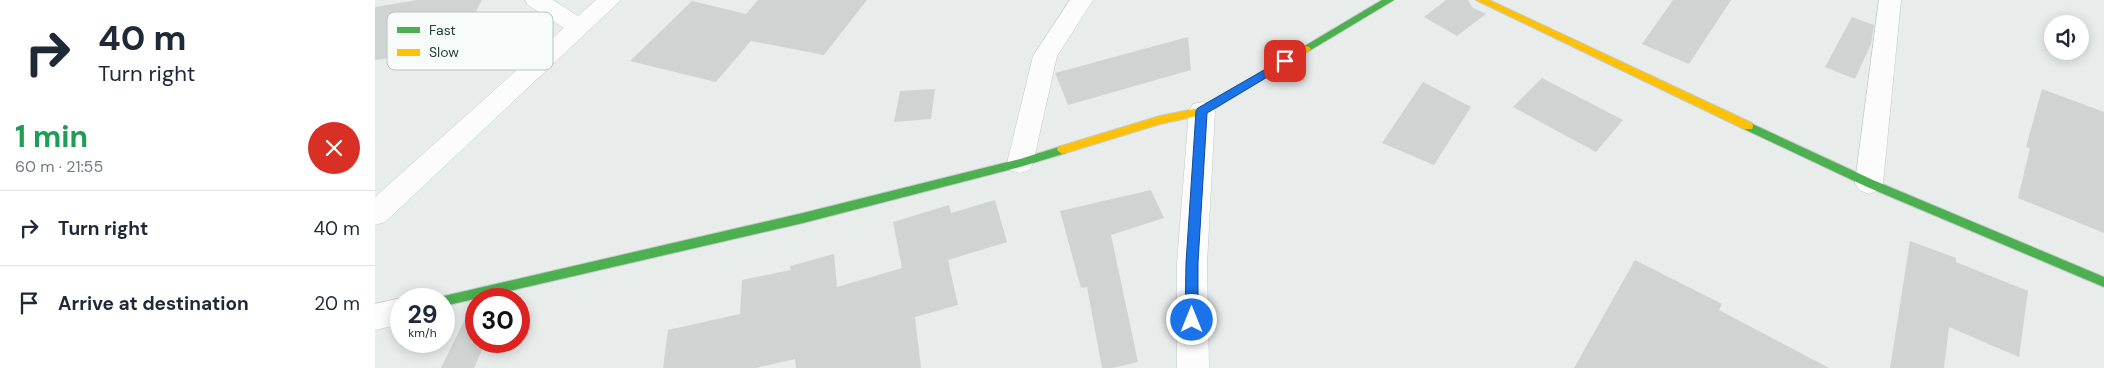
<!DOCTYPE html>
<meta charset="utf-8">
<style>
:root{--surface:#fff;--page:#f6f6f7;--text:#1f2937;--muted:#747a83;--line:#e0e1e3}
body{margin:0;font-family:"DM Sans",sans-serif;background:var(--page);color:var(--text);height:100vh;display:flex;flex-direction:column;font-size:19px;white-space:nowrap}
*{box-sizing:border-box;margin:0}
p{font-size:16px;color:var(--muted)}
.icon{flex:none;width:28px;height:28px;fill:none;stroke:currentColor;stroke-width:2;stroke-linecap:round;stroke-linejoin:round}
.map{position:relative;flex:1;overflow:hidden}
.sheet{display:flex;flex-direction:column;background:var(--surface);width:375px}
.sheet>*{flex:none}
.banner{background:#fff;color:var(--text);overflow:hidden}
.tools{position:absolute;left:1669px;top:15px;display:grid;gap:10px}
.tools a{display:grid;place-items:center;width:45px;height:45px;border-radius:50%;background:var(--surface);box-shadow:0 2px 12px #0003;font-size:25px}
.speed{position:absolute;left:15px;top:288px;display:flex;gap:10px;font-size:25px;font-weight:700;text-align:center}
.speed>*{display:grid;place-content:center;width:65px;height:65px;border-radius:50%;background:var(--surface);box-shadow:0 2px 12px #0003;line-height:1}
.speed small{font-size:12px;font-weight:400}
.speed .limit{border:8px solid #d22;background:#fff;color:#111}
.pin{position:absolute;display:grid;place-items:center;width:42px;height:42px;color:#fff;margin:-21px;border-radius:10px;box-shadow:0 2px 8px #0006}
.me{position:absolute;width:55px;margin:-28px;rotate:0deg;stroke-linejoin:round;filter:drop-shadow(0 0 4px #0008)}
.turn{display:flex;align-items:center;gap:18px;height:105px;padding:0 15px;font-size:22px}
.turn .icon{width:65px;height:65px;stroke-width:2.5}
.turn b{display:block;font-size:35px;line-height:42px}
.round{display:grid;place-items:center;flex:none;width:52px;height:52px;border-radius:26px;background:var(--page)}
.summary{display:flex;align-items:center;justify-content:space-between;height:85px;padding:0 15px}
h1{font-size:30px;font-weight:700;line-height:38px;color:#1e9e55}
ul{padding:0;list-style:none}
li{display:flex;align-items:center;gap:15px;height:75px;padding:0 15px;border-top:1px solid var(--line)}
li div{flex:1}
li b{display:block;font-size:19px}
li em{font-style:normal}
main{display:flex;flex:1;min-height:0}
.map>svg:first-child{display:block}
.building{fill:#cfd4d2}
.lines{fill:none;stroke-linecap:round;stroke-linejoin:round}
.street-casing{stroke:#c5cac8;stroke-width:1}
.fast-casing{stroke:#c3cbc8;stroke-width:2}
.slow-casing{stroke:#c3cbc8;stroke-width:2}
.street{fill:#fcfcfc;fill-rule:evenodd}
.fast{fill:#4caf50;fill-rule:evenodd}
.slow{fill:#ffc107;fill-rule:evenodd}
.route{fill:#1a73e8;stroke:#114b97}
.key{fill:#f7fbf9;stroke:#b8c4c0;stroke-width:1}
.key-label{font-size:14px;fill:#24423a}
</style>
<main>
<section class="sheet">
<div class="banner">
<div class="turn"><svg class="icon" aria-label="right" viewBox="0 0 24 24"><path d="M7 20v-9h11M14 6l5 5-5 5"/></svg><div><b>40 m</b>Turn right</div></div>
</div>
<div class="summary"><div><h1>1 min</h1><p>60 m · 21:55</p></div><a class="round" style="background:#d93025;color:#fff"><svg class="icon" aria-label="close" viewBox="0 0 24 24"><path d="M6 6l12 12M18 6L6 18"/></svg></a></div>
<ul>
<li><svg class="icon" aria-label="right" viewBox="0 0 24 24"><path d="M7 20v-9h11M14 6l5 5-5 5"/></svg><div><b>Turn right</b></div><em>40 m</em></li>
<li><svg class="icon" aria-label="arrive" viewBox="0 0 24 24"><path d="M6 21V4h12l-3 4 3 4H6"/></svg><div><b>Arrive at destination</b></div><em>20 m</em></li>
</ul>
</section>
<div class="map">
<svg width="1729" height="368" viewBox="0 0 1729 368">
<rect width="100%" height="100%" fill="#e8edeb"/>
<g class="building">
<polygon points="42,0 107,0 80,50 0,60 0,7"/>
<polygon points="383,0 492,0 449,55 376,41 341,82 255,61 317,1 371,14"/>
<polygon points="1071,0 1093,0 1097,7 1111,14 1082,36 1049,17"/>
<polygon points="1298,0 1356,0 1314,64 1267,44"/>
<polygon points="1477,17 1499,25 1496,44 1480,79 1450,67"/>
<polygon points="813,37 816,70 693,105 680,73"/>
<polygon points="1167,78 1248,120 1221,152 1138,107"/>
<polygon points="1048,82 1096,107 1059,165 1007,143"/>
<polygon points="560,89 556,119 519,122 525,91"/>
<polygon points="1667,89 1729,112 1729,233 1643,198 1655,148 1651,147"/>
<polygon points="776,190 789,218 736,235 763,362 737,368 727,368 712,287 706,288 685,211"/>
<polygon points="620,200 632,242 573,260 583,305 540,317 546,368 421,368 420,359 380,368 288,368 293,330 365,314 367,280 416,270 415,266 459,254 462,287 527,268 518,222 574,205 576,213"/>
<polygon points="1535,241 1581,258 1581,262 1653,291 1644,357 1574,327 1569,368 1515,368"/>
<polygon points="1260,260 1347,304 1344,310 1454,368 1199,368"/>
<polygon points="101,308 101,341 111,341 99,368 66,368 95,309"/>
</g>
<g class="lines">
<g class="street-casing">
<g id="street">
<polygon points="150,0 178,0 203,16 221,0 246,0 10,222 0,225 0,197 189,28 153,5"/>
<polygon points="695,0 718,0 682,56 658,163 655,170 645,173 635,170 632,163 658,56"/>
<polygon points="1504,0 1526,0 1508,183 1504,190 1494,194 1484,190 1480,183"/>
<polygon points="827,102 836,104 840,111 832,263 834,368 802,368 802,263 814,111 818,104"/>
<polygon points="26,298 28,299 26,299 26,324 0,330 0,304"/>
</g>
</g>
<g class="fast-casing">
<g id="fast">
<polygon points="1007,0 1019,0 934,51 928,51 926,49 928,47"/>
<polygon points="1373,122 1498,180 1729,277 1729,287 1490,186 1369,129 1368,126 1369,123"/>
<polygon points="687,146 692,150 691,153 645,167 428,223 69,306 69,299 64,299 69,296 428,213 645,159"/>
</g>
</g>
<g class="slow-casing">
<g id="slow">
<polygon points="1101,0 1114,0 1377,123 1378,126 1377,129 1369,129"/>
<polygon points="931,46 934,47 936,49 934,51 831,114 785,124 687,154 682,150 683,147 785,116 824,108"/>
</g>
</g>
<use href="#street" class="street"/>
<use href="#fast" class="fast"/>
<use href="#slow" class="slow"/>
</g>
<polygon class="route" points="910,58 915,61 914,64 832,113 823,263 823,320 821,323 817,325 812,323 810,320 811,263 821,111 823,108"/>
<rect x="12" y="12" width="166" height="58" rx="8" class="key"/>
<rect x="22" y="27" width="23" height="6" fill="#4caf50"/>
<rect x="22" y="49" width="23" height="7" fill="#ffc107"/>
<g class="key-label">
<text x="54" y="35">Fast</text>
<text x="54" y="57">Slow</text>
</g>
</svg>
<div class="tools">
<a><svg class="icon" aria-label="sound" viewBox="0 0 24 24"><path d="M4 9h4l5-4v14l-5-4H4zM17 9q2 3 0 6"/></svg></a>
</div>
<div class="speed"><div>29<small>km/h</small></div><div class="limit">30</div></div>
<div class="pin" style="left:910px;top:61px;background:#d93025"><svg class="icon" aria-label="arrive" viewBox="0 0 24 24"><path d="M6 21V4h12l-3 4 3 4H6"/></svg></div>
<svg class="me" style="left:817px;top:320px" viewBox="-20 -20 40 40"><circle r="17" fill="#1a73e8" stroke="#fff" stroke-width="3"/><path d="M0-11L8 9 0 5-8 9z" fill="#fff"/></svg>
</div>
</main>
